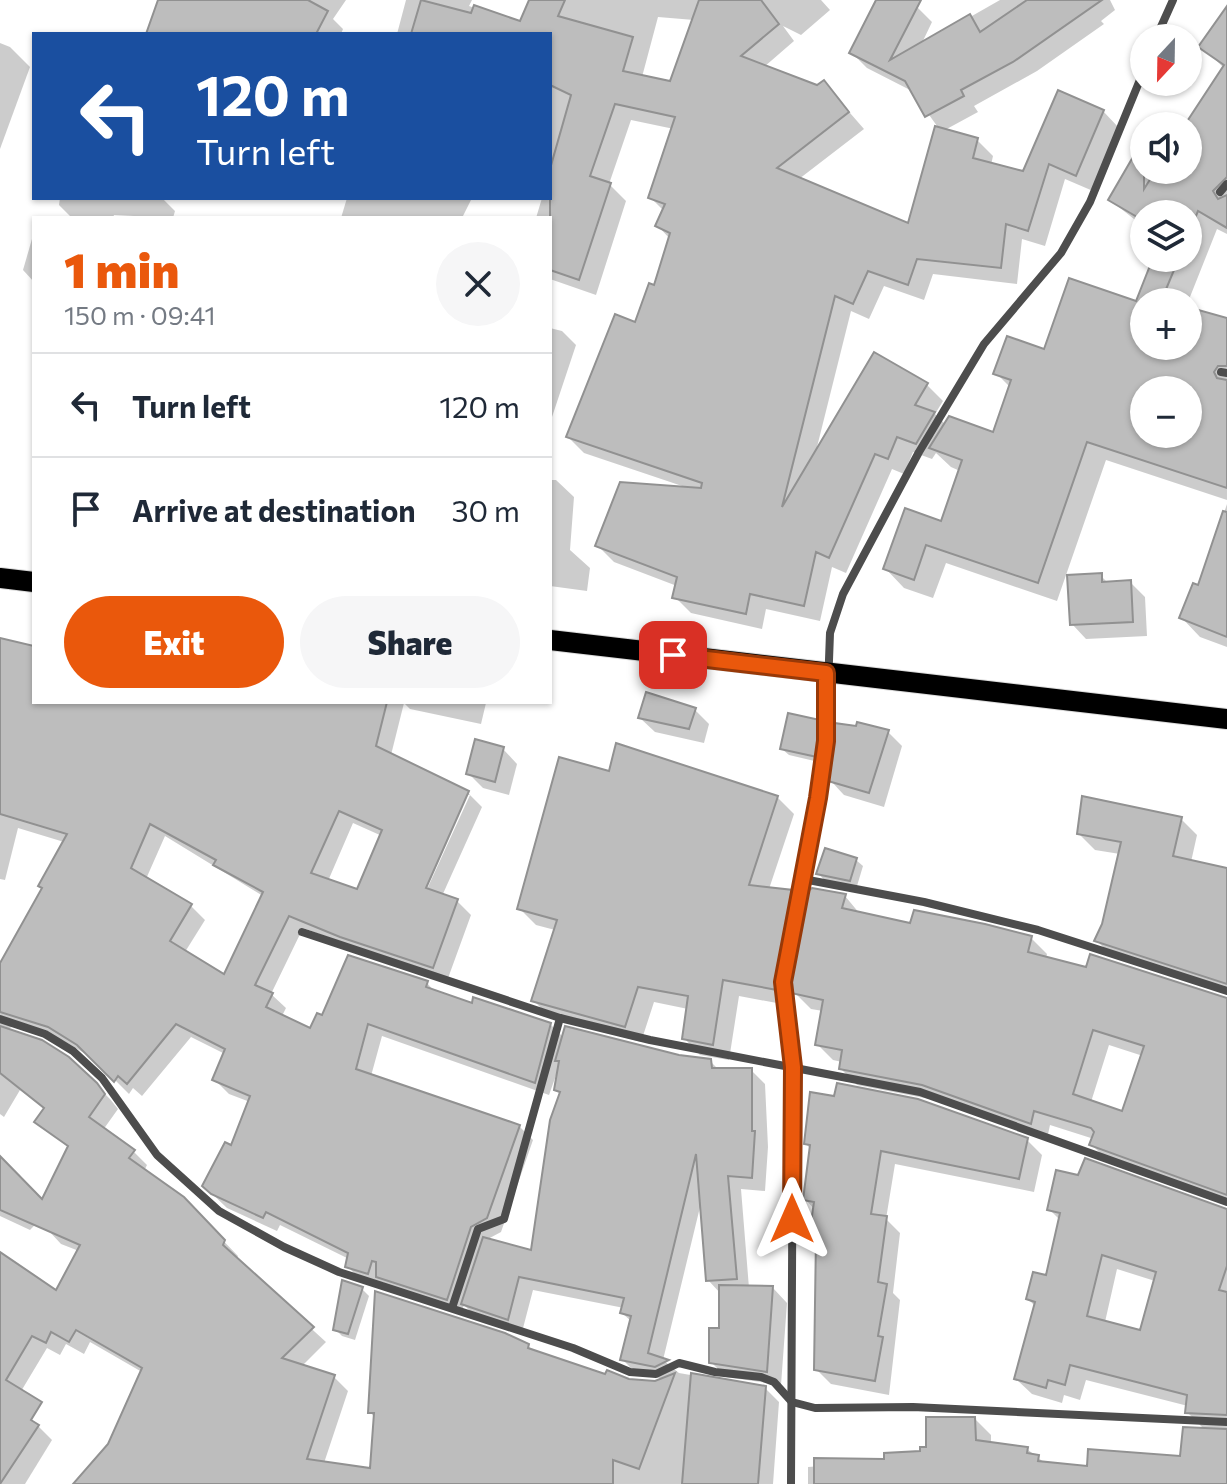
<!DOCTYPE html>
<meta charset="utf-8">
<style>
:root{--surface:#fff;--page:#f6f6f7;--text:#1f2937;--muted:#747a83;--line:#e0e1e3;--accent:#ea580c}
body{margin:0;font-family:Commissioner,sans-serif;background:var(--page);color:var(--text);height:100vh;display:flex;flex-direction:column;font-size:30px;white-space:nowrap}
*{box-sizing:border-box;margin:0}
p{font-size:26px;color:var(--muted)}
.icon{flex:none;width:44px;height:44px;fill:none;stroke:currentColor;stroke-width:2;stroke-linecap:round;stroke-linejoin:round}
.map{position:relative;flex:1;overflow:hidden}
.drawer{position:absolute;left:32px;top:216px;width:520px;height:488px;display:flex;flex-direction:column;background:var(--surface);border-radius:0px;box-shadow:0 2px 6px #0004}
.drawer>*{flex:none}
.banner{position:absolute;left:32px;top:32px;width:520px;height:168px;border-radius:0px;box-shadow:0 2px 6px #0004;background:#1a4fa0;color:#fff;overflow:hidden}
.needle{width:52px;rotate:202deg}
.fabs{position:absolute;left:1130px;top:24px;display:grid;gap:16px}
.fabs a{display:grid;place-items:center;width:72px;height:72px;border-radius:50%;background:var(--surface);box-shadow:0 2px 6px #0004;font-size:40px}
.pin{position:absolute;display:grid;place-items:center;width:68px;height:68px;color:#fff;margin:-34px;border-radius:16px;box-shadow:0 4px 12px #0006}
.me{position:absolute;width:88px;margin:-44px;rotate:0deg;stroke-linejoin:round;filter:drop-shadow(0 0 6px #0008)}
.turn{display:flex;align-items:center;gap:28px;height:168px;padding:0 32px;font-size:36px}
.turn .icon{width:104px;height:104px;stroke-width:2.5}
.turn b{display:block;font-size:56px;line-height:68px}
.round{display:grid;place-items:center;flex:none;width:84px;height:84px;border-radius:42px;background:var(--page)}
.overview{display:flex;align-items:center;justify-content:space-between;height:136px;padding:0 32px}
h1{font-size:48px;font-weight:800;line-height:60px;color:var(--accent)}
.button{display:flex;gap:16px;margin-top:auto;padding:16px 32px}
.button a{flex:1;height:92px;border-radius:48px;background:var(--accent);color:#fff;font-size:32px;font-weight:800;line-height:92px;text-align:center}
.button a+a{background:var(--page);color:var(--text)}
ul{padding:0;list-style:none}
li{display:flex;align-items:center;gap:24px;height:104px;padding:0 32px;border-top:2px solid var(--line)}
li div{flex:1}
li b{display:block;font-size:30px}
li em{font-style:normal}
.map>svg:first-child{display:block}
.shadow{fill:#0003;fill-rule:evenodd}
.building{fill:#bdbdbd;stroke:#919191;stroke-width:2;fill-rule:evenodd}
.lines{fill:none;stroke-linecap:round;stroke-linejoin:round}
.primary-casing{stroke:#dbdbdb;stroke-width:22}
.minor{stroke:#4d4d4d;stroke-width:8}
.primary{stroke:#000;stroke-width:20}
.route-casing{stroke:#983908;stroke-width:20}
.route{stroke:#ea580c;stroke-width:14}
</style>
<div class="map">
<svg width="1227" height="1484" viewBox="0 0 1227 1484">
<rect width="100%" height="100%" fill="#fff"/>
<g class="shadow">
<polygon points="160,0 346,0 333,19 343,29 341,34 153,34"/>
<path d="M406,0H472L469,6L521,24L531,0H821L830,10L801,35L783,26L794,41L764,67L818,87L823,82L864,129L799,179L910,226L937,126L912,91L867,68L852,53L878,0H903L917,7L932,22L921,45L1000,0H1110L1115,10L1101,21L1104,24L1037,71L974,106L978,112L943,131L977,140L993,156L991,165L1024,174L1103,111L1119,128L1093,191L1065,179L1045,246L1022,239L1017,284L933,274L924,300L884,286L869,319L851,311L816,451L927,385L943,401L935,414L946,425L994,435L1011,388L996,373L1045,352L1137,303L1155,258H1188V214H1144V227L1110,200L1144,142V170H1188L1187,126L1224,68L1201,46L1227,9V234L1217,229L1188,302H1144V346H1188V309L1227,321V500L1106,460L1057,601L946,563L933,598L904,588L885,568L943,524L960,471L951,467L936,453L932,459L913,452L904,474L892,469L846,573L832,567L820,621L766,609L762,629L691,613L675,597L677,586L614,562L598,546L688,488L584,453L568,437L655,287L670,239L658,226L664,211L651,198L674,129L631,120L609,184L626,201L596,295L550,279V218H536L542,198H550V34H397ZM658,17L694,20L671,83L642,77ZM1144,390H1188V434H1144Z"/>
<polygon points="0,43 10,47 30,67 0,149"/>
<polygon points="60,198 162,198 175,211 173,218 114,215 113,218 72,218 59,205"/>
<polygon points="347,198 472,198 462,218 341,218"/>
<polygon points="34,232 34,282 23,270"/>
<polygon points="550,328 562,331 576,345 550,423"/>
<polygon points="550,480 556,480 574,497 570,550 590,568 587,591 550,586"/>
<polygon points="1227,504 1227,647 1200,637 1181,617 1199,587"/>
<polygon points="1101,576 1109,584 1130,582 1145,597 1147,636 1086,639 1072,624"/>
<path d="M0,639L34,648V702L486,703L481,724L410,709L404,703L391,755L468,793L482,807L442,896L457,901L471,915L447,981L303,928L271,994L286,1008L282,1016L311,1031L323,1018L427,983L436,993L473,1006L550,1024L564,1038L710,1061L719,1070H751L765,1084L768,1147L765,1191L741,1189L749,1288H773L787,1303L781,1385L726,1377L711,1362L721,1330V1294L708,1280L701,1203L663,1360L679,1373L765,1388L779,1402L773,1484H82L110,1445L142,1372L90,1342L84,1354L66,1344L60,1355L47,1348L14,1403L0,1389V1297L56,1293L79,1251L61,1244L48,1230L69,1148L37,1121L45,1109L20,1090L4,1117L0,1114V963L44,888L64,842L18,828L5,880L0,879ZM465,795H470L423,898L420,896ZM353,823L382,836L358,892L328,881ZM165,836L263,896L225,976L185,952L205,920L191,906L146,879ZM17,1025L64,1041L94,1059L129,1094L133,1088L142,1096L191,1037L225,1054L215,1080L229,1094L250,1102L232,1148L204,1186L227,1208L277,1231L280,1225L349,1259L347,1266L361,1280L382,1287L383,1282L392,1290L461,1313L464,1305L477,1318L522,1332L533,1290L624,1308L622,1313L632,1322L623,1360L637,1374L665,1379L656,1383L607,1376L535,1352L528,1346L370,1412L375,1418L372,1470L324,1463L348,1391L334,1377L301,1367L326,1342L236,1260L238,1256L182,1198L144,1171L147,1165L133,1151L103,1130L118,1109L110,1099L95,1084L7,1029ZM382,1036L549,1095L560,1064L556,1089L561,1094L532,1252L486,1240L501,1232L533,1140L519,1126L371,1076Z"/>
<polygon points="695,710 709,724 704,743 655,732 640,718"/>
<polygon points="819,722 826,729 823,763 789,755 782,749"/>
<polygon points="858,728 888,732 902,746 884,807 844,795 830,780"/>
<polygon points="503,749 517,764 509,795 483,788 468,773"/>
<path d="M610,773L777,797L794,814L769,889L792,892L807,906L845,896L860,914L911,926L1031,938L1047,954L1046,958L1227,999V1203L1108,1161L1092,1145L1094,1139L1050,1125L1047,1139L940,1101L857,1085L841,1069L842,1062L833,1060L817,1044L823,1011L811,1009L795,993L793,1006L739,996L729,1060L700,1055L684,1038L688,1009L654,1002L641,1042L550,1017L533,1000L555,930L536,925L519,908ZM1109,1045L1143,1056L1123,1114L1091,1102Z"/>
<polygon points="1181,819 1197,835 1191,862 1227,896 1227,993 1112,956 1096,940 1104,925 1120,854 1095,850 1079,834"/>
<polygon points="856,860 863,866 857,886 825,881 819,874"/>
<polygon points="1027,1140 1042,1155 1034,1192 895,1164 886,1219 900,1233 893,1293 900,1300 889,1395 831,1384 816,1369 818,1242 811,1235 815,1210 805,1199 812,1150 806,1144"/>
<polygon points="0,1173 50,1209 30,1230 0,1216"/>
<path d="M1049,1209L1227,1210V1484H808V1467L886,1461L922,1453L975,1419L991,1435V1444L1027,1449L1046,1464L1088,1468L1182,1458L1204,1429L1187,1412L1188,1406L1086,1380L1080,1400L1064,1395L1062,1403L1032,1394L1016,1379L1036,1307L1028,1299L1047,1277L1061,1221ZM1117,1269L1155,1281L1142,1332L1105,1322Z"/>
<polygon points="362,1289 369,1296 355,1340 342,1336 335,1329"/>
<polygon points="38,1426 52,1440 25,1484 0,1484 0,1434"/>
</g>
<g class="building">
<polygon points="158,0 308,0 328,11 316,34 146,34"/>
<polygon points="421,0 471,13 474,5 520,21 529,0 565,0 558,16 633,37 623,71 670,81 699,0 761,0 779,24 741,56 817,85 824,80 849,112 777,168 908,223 935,126 978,138 973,158 1023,171 1058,90 1104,110 1076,176 1049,164 1028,231 1006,224 1001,268 917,259 908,285 868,271 853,304 835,296 782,507 874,352 928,383 915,405 935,412 916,444 897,437 888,459 875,454 829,558 816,552 804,606 750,594 746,614 672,598 677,577 595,546 620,482 701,488 702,483 566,437 615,314 635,322 649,283 654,285 670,233 655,226 665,204 648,198 675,117 615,104 590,176 611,183 579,280 550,270 550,169 571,95 550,85 550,34 411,34"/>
<polygon points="876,0 921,0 890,60 970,14 980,32 1027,0 1102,0 1013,62 961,90 964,96 925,117 905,81 849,53"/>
<polygon points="1227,6 1227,177 1213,191 1218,199 1227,195 1227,228 1198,211 1188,235 1188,214 1144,214 1144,221 1108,200 1144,138 1144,189 1156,170 1188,170 1188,126 1184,126 1224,65 1198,47"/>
<path d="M1153,258H1179L1162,299L1171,302H1144V346H1188V307L1227,318V366H1218L1214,372L1217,378L1227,380V488L1087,442L1038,583L926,545L914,580L883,569L905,508L941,521L962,460L929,448L949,416L993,432L1011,380L993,374L1007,336L1044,349L1069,278L1136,301ZM1144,390H1188V434H1144Z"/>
<polygon points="1223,511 1227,512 1227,637 1179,618 1193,583 1198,585"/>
<polygon points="1102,573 1102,582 1131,580 1133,622 1070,625 1067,575"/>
<path d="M0,638L34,646V702H387L376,746L469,791L426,888L458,899L433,968L340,937L289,916L255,985L273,993L266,1007L310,1028L317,1013L322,1015L348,955L428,981L426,987L472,1003L473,997L551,1023L535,1083L368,1024L356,1069L520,1125L487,1218L471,1227L447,1300L376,1277V1262L372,1261L368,1274L345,1267L348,1253L266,1212L263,1218L211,1194L202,1186L225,1142L231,1145L250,1096L212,1080L225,1049L176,1024L127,1084L118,1076L114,1082L77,1045L48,1027L0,1012V963L42,888L38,886L67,834L0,814ZM339,811L382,830L357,889L311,873ZM150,824L216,860L213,865L263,892L224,974L170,941L192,904L131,868Z"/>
<polygon points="646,692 696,708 689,729 638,718"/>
<polygon points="788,713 820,720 817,757 780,749"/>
<polygon points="857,722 889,730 869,793 828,781 834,723 856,726"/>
<polygon points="475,739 504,747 495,782 466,774"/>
<polygon points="616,743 778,796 749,885 793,890 777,990 723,980 713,1045 682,1039 688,996 638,987 625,1027 531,1001 557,920 517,909 559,757 609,771"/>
<polygon points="1082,796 1182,817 1173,856 1227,868 1227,984 1094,941 1102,924 1121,842 1077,834"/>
<polygon points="825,848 857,858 850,881 816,874"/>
<path d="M812,888L846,894L842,908L910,923L914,910L985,924L1032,936L1028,952L1086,967L1090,954L1227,998V1195L1089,1145L1094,1132L1091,1128L1034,1111L1031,1124L922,1085L839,1069L842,1050L815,1045L823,1000L791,993L790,982L807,892ZM1093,1030L1144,1046L1122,1111L1073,1094Z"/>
<polygon points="0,1026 42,1040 69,1057 97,1083 105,1094 89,1117 135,1150 129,1158 184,1197 225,1240 223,1245 314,1327 282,1358 335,1375 307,1459 370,1468 374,1413 368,1413 375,1291 505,1333 529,1344 528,1348 605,1374 607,1370 629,1379 655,1381 675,1373 639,1469 613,1460 613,1484 73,1484 108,1444 142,1368 76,1330 69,1342 51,1332 46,1343 32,1336 6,1380 42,1402 31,1420 39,1425 0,1484 0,1252 56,1290 80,1245 0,1210 0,1156 42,1199 68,1146 34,1122 44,1108 0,1073"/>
<polygon points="565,1026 679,1055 711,1059 712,1068 752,1068 752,1131 755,1131 752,1178 728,1176 737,1279 706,1281 696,1154 648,1353 669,1360 655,1367 620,1360 631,1316 620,1313 624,1298 519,1277 508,1320 461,1304 483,1237 531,1250 550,1120 560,1092 554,1090 559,1061 555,1061"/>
<polygon points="837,1083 918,1099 1028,1138 1019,1179 881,1151 871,1214 887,1216 878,1282 887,1284 878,1336 883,1337 875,1381 814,1370 816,1237 809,1236 814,1202 803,1200 810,1145 804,1144 810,1092 834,1096"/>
<path d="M1085,1158L1227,1209V1266L1219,1290L1227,1292V1415L1185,1413L1187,1395L1070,1365L1065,1385L1048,1380L1046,1388L1014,1379L1035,1302L1026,1299L1033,1272L1046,1275L1060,1213L1047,1210L1056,1170L1078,1175ZM1102,1255L1156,1272L1140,1330L1087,1316Z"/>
<polygon points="342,1280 363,1287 348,1334 333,1330"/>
<polygon points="719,1285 773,1286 767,1372 709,1363 709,1328 719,1328"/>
<polygon points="691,1373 766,1386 758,1484 682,1484"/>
<polygon points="926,1417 975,1417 976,1440 1028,1447 1027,1453 1039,1455 1038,1461 1087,1466 1088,1449 1180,1456 1183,1427 1227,1429 1227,1484 814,1484 814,1458 884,1459 884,1453 920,1451 920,1447 926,1447"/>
</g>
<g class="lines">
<g class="primary-casing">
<g id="primary">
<polyline points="0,578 34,582"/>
<polyline points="550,640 1227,719"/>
</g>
</g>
<g class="minor">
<polyline points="1156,38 1173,0"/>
<polyline points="1220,192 1227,184"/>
<polyline points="1221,372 1227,373"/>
<polyline points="803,879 924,902 1038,930 1227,991"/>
<polyline points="302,932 560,1018 650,1040 920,1092 1227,1202"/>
<polyline points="0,1019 45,1034 73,1051 102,1078 157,1155 219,1211 284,1247 339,1272 573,1348 630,1372 656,1374 679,1363 715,1372 761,1377 774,1382 792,1402 815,1408 913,1407 1227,1422"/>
<polyline points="452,1308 478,1229 504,1219 560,1018"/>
<polyline points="791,1484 793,1067 783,982 818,798 826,741 830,633 843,594 919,452 984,344 1061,253 1090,202 1144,70"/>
</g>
<use href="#primary" class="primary"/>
</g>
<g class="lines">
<g class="route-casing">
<polyline id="route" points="673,655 826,673 826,741 818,798 783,982 793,1067 792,1219"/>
</g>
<use href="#route" class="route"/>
</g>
</svg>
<div class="fabs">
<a><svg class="needle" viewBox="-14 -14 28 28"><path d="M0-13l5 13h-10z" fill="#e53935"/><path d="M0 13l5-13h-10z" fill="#747a83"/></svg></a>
<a><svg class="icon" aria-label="sound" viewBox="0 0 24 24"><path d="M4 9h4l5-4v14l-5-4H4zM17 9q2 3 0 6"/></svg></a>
<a><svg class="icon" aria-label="layers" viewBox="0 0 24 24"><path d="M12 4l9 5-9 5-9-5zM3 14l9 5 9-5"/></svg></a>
<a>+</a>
<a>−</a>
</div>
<div class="pin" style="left:673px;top:655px;background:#d93025"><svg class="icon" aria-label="arrive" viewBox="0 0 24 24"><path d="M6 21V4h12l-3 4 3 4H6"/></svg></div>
<svg class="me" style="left:792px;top:1219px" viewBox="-20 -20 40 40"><path d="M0-17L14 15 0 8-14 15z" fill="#ea580c" stroke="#fff" stroke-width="4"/></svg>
<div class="banner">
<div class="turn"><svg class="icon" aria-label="left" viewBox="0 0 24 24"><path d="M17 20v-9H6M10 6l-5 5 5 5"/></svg><div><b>120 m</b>Turn left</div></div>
</div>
<section class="drawer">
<div class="overview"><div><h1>1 min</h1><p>150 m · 09:41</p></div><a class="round"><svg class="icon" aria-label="close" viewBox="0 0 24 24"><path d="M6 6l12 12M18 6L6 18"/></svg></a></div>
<ul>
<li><svg class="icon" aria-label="left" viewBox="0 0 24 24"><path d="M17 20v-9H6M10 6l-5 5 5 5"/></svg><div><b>Turn left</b></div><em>120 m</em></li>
<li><svg class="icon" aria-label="arrive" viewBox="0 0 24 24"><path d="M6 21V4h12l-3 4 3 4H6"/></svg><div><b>Arrive at destination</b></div><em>30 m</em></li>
</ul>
<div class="button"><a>Exit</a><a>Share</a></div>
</section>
</div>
